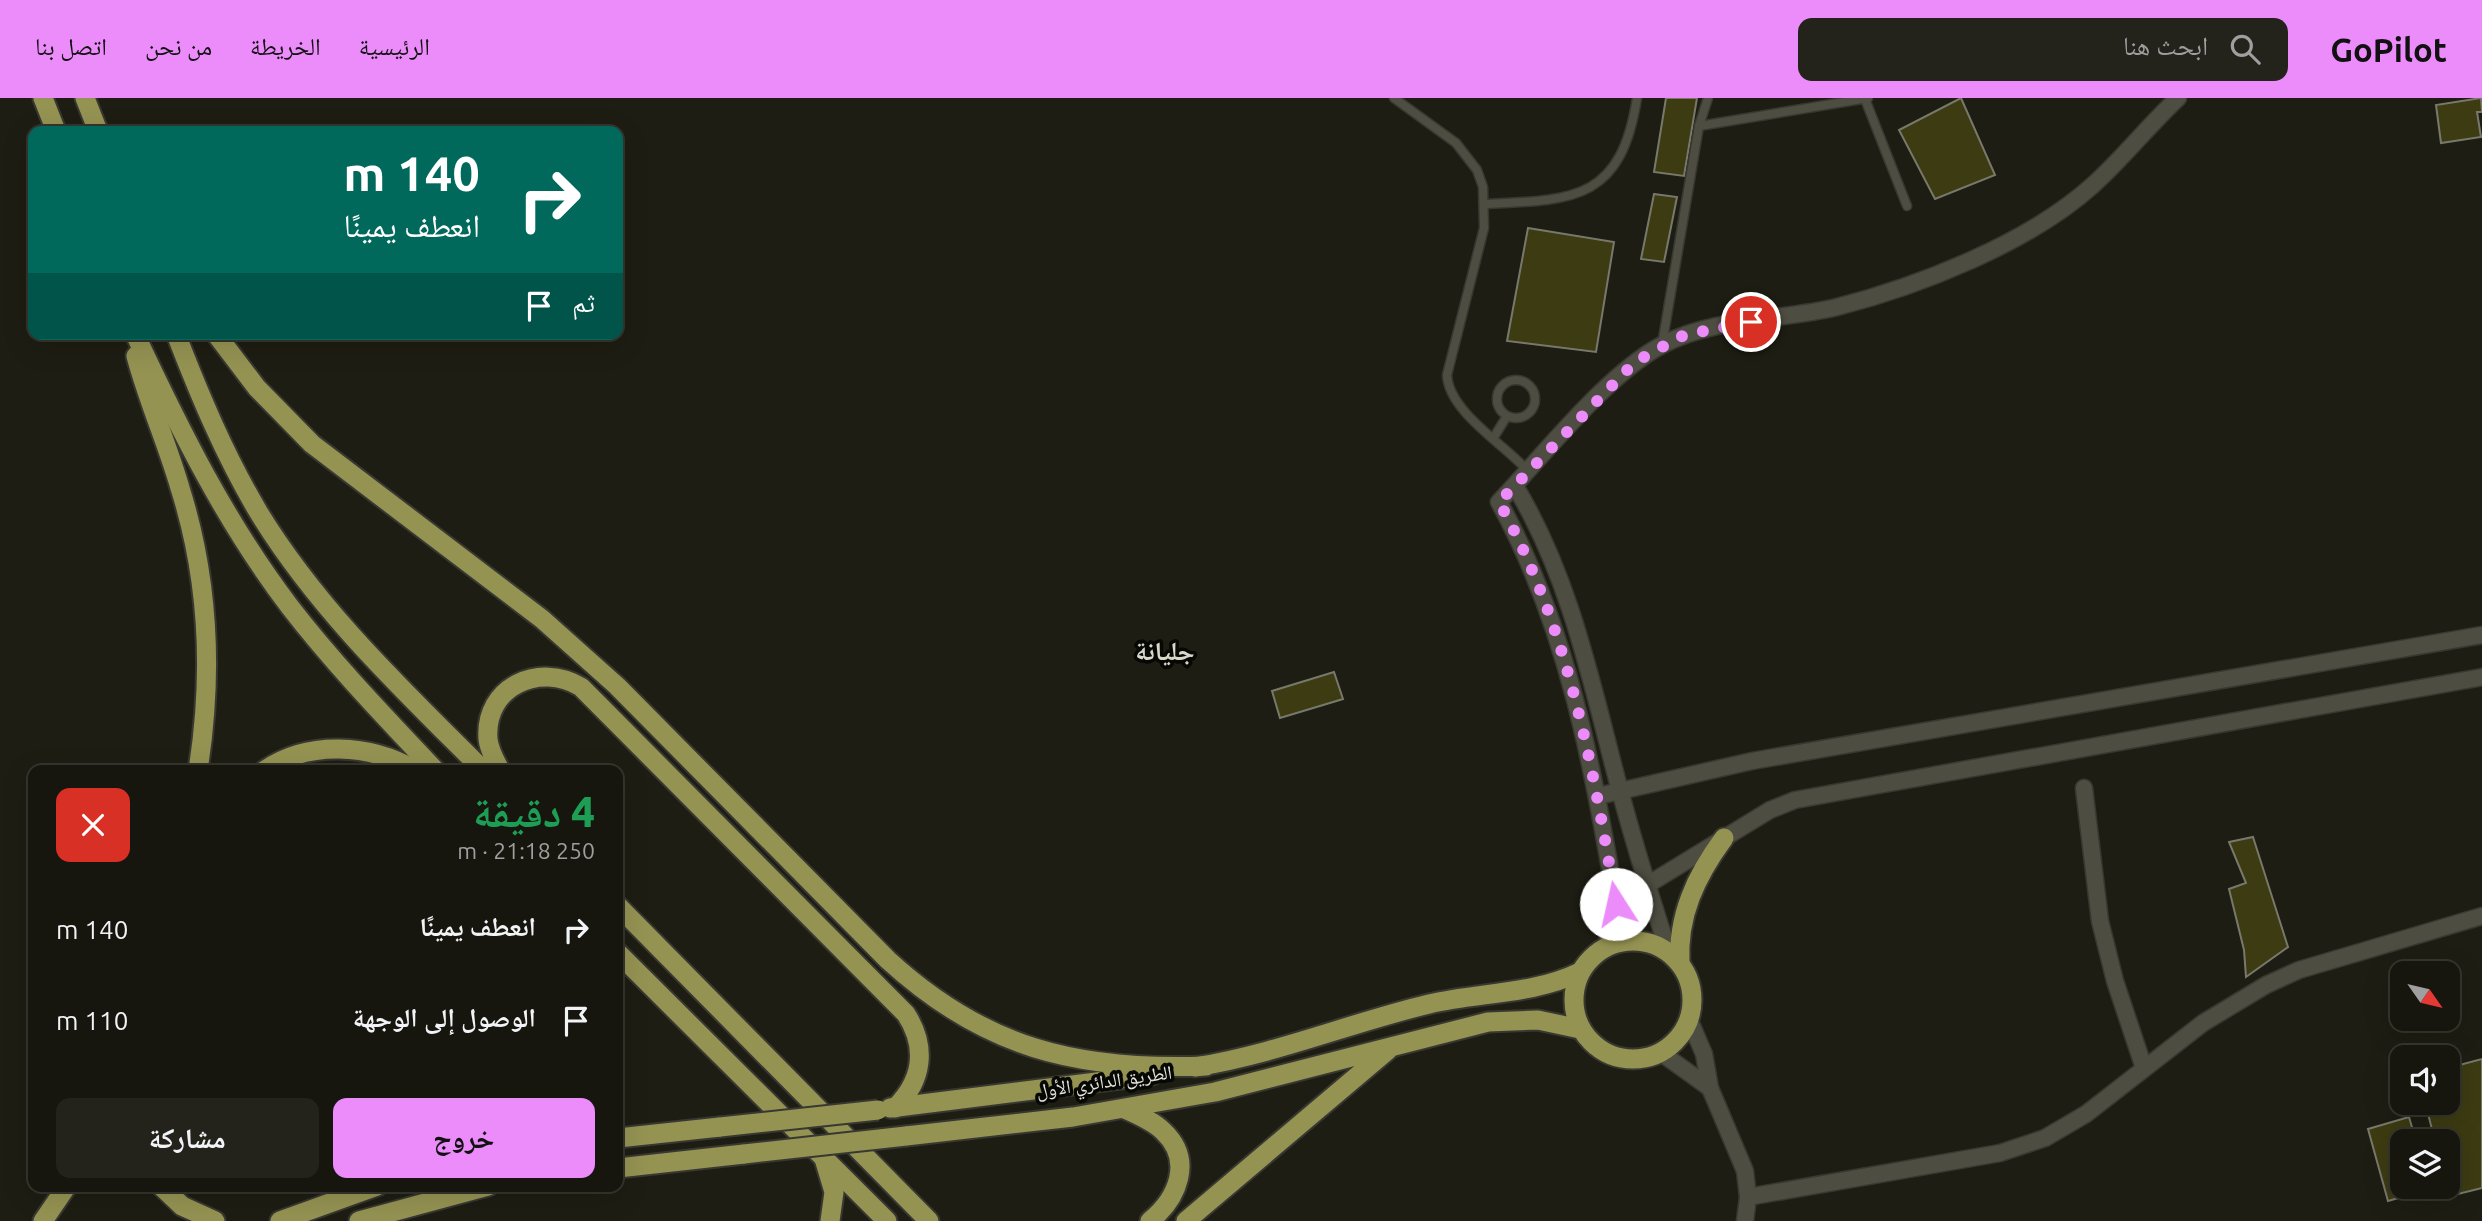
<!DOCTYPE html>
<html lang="ar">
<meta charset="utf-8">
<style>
:root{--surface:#16160e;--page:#23231c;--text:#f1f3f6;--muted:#9e9f9e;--line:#35352e;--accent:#ec8cfb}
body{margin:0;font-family:Ubuntu,"Noto Naskh Arabic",sans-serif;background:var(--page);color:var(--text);direction:rtl;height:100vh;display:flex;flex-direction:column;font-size:26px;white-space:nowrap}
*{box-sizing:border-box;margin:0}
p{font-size:23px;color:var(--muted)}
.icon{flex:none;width:38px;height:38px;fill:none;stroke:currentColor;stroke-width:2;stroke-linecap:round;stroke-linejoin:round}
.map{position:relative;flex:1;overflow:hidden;direction:ltr}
.sheet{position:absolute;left:28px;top:667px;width:595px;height:427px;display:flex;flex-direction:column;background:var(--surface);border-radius:14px;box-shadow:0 7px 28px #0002,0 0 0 2px var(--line);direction:rtl}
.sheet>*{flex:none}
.hud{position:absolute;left:28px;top:28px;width:595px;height:214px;border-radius:14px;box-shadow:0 7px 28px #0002,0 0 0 2px var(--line);direction:rtl;background:#00695c;color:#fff;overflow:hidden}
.needle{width:46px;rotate:124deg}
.fabs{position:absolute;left:2390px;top:863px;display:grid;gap:14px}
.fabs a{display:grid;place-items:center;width:70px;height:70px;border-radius:14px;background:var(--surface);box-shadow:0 7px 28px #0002,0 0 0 2px var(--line);font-size:35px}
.pin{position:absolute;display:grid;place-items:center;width:60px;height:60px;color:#fff;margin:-30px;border:4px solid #fff;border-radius:50%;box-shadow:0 2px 7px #0007}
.me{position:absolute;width:77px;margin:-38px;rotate:350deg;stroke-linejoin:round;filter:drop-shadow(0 0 5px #0008)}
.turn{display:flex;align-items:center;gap:24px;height:147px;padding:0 28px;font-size:32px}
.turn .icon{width:91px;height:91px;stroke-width:2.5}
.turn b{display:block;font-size:49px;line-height:60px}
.then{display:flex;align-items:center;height:66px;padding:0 28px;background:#0003;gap:14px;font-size:26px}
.round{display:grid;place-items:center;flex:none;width:74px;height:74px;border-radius:14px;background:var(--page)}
.head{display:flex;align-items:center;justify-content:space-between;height:119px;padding:0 28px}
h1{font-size:42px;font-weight:800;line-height:52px;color:#1e9e55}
.primary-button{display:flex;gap:14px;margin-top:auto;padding:14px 28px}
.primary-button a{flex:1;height:80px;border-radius:14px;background:var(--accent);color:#111;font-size:28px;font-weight:800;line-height:80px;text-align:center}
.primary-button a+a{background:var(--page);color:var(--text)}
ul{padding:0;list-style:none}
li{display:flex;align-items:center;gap:21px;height:91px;padding:0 28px}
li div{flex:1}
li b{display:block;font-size:26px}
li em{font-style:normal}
header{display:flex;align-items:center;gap:42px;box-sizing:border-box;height:98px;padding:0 35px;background:var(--accent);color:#111}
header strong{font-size:33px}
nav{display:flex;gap:38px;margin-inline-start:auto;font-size:24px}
.search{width:490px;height:63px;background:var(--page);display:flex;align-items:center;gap:18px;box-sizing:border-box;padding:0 24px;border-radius:14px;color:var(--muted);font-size:26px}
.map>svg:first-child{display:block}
.building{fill:#3c3b11;stroke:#78786c;stroke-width:2}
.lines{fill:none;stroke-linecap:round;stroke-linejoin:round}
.service-casing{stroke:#383832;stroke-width:11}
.minor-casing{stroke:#383832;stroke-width:19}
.primary-casing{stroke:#383832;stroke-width:23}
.service{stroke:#4d4d42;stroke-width:8}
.minor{stroke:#4d4d42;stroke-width:16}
.primary{stroke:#959352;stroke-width:19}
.primary-bridge-casing{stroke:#383832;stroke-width:23;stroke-linecap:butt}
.primary-bridge{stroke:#959352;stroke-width:19}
.route{stroke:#ec8cfb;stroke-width:12;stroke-dasharray:0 21.6}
.labels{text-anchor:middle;stroke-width:7;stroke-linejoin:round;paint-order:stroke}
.street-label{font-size:19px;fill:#e4e4dd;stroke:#070704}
.district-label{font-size:26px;font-weight:bold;fill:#d7d7ca;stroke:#070704}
</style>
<header>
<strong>GoPilot</strong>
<div class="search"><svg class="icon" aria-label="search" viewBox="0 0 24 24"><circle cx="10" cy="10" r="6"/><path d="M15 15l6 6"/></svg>ابحث هنا</div>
<nav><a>الرئيسية</a><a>الخريطة</a><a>من نحن</a><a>اتصل بنا</a></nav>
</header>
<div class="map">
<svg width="2482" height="1123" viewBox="0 0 2482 1123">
<rect width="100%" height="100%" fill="#1d1d13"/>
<g class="building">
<polygon points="1666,0 1697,0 1684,78 1654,74"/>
<polygon points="1961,0 1995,77 1935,101 1899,32"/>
<polygon points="2481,0 2482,14 2477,14 2481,39 2441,45 2436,7"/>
<polygon points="1654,96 1677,99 1664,164 1641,161"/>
<polygon points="1528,130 1614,144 1596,254 1507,243"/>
<polygon points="1334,574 1343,601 1280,620 1272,593"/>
<polygon points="2253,739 2288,849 2246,879 2244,852 2229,791 2246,785 2229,744"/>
<polygon points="2482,961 2482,1090 2450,1098 2448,1043 2435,1043 2425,1004 2448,1004 2448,970"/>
<polygon points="2409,1019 2416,1043 2403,1043 2403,1088 2429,1088 2430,1091 2388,1103 2368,1031"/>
</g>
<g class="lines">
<g class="service-casing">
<g id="service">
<path d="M1394,0L1456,45L1477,72L1483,89L1484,130L1447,277C1449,314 1504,346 1528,373"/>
<polyline points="1865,1 1907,108"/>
<polyline points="1699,28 1868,0"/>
<path d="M1486,106C1575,102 1621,102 1637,0"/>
<polyline points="1662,247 1699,28 1708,0"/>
<circle cx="1516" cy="301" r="19"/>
<polyline points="1494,339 1507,318"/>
</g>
</g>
<g class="minor-casing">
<g id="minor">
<path d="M1515,388C1567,474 1589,573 1614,670C1630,732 1649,794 1669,855"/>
<polyline points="2084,690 2100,823 2115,883 2144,970"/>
<polyline points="1598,698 1752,663 2482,537"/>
<polyline points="1616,806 1770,712 1795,702 2482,579"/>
<path d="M1605,849L1615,821L1616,806C1593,668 1567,528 1499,404C1543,358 1607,276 1662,247C1714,219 1780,223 1837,209C1919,188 2029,145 2093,87C2123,60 2148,28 2178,0"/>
<polyline points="1689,921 1704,956 1710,990 1745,1073 1748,1099 1745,1123"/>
<polyline points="1660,954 1710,990"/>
<polyline points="1748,1099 2000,1055 2045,1040 2086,1016 2203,925 2266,887 2299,872 2482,818"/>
</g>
</g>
<g class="primary-casing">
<g id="primary">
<polyline points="43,0 56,33"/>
<polyline points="85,0 98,33"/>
<path d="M135,236C180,332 226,425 290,509C334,566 385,619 435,672"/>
<path d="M176,236C200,298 225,358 259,415C319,513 403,592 483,672"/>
<path d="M216,236L257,290L312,346L542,521L617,588L888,862C984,950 1077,973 1206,968"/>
<path d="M136,258C148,303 167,345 180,390C209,482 213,577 198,672"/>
<path d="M265,672C309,642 370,646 415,672"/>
<path d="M500,672C495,662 489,652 488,641C484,588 540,564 581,589L906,916C927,949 923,982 895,1010"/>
<polyline points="618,808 929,1123"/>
<circle cx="1633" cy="902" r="59"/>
<polyline points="618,855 887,1123"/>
<path d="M1680,866C1677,818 1696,778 1724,740"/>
<path d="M1195,969C1276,956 1350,925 1429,906C1480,894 1532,897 1580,874"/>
<polyline points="890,1010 1152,977"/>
<path d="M1125,1011C1138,1017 1153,1023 1163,1033C1194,1062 1178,1100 1150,1123"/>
<polyline points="906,1038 1073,1019 1215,994 1488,924 1538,922 1580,931"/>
<polyline points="618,1040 720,1029"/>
<polyline points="825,1064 834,1094 830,1123"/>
<polyline points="618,1070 744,1056"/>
<polyline points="161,1088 182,1108 215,1123"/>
<polyline points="43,1123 67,1088"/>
<polyline points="280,1123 377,1088"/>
<polyline points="359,1123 488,1088"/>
<polyline points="1186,1123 1388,952"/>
</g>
</g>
<use href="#service" class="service"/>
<use href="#minor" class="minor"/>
<use href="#primary" class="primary"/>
<g class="primary-bridge-casing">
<g id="primary-bridge">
<polyline points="720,1029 878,1012"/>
<polyline points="744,1056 906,1038"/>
</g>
</g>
<use href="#primary-bridge" class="primary-bridge"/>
</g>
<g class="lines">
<path class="route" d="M1616,806C1593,668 1568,528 1499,404L1635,264L1684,237L1751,224"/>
</g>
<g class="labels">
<g class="street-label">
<text transform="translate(1104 983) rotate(-8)" y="7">الطريق الدائري الأول</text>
</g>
<g class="district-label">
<text x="1165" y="562">جليانة</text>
</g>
</g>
</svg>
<div class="fabs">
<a><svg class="needle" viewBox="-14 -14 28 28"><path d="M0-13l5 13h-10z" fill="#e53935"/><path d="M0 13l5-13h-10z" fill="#9e9f9e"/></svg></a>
<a><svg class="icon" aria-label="sound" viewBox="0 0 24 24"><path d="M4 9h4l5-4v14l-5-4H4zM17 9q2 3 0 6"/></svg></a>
<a><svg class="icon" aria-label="layers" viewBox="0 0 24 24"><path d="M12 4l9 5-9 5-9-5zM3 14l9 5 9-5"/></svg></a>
</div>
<div class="pin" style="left:1751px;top:224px;background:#d93025"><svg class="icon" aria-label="arrive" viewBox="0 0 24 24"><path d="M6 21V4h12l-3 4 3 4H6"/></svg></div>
<svg class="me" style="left:1616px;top:806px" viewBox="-20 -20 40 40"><circle r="19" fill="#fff"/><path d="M0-13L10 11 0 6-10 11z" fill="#ec8cfb"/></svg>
<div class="hud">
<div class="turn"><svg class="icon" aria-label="right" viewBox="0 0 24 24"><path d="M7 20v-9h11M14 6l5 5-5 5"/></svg><div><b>140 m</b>انعطف يمينًا</div></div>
<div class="then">ثم<svg class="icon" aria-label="arrive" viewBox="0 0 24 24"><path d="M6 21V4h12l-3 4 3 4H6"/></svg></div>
</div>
<section class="sheet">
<div class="head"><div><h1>4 دقيقة</h1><p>250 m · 21:18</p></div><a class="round" style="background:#d93025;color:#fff"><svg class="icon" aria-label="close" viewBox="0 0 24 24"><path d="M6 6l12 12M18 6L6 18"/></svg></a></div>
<ul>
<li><svg class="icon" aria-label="right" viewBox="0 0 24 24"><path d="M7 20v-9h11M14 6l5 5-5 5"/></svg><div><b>انعطف يمينًا</b></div><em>140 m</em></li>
<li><svg class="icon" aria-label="arrive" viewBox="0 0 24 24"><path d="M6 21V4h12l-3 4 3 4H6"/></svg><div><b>الوصول إلى الوجهة</b></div><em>110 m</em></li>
</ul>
<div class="primary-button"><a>خروج</a><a>مشاركة</a></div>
</section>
</div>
